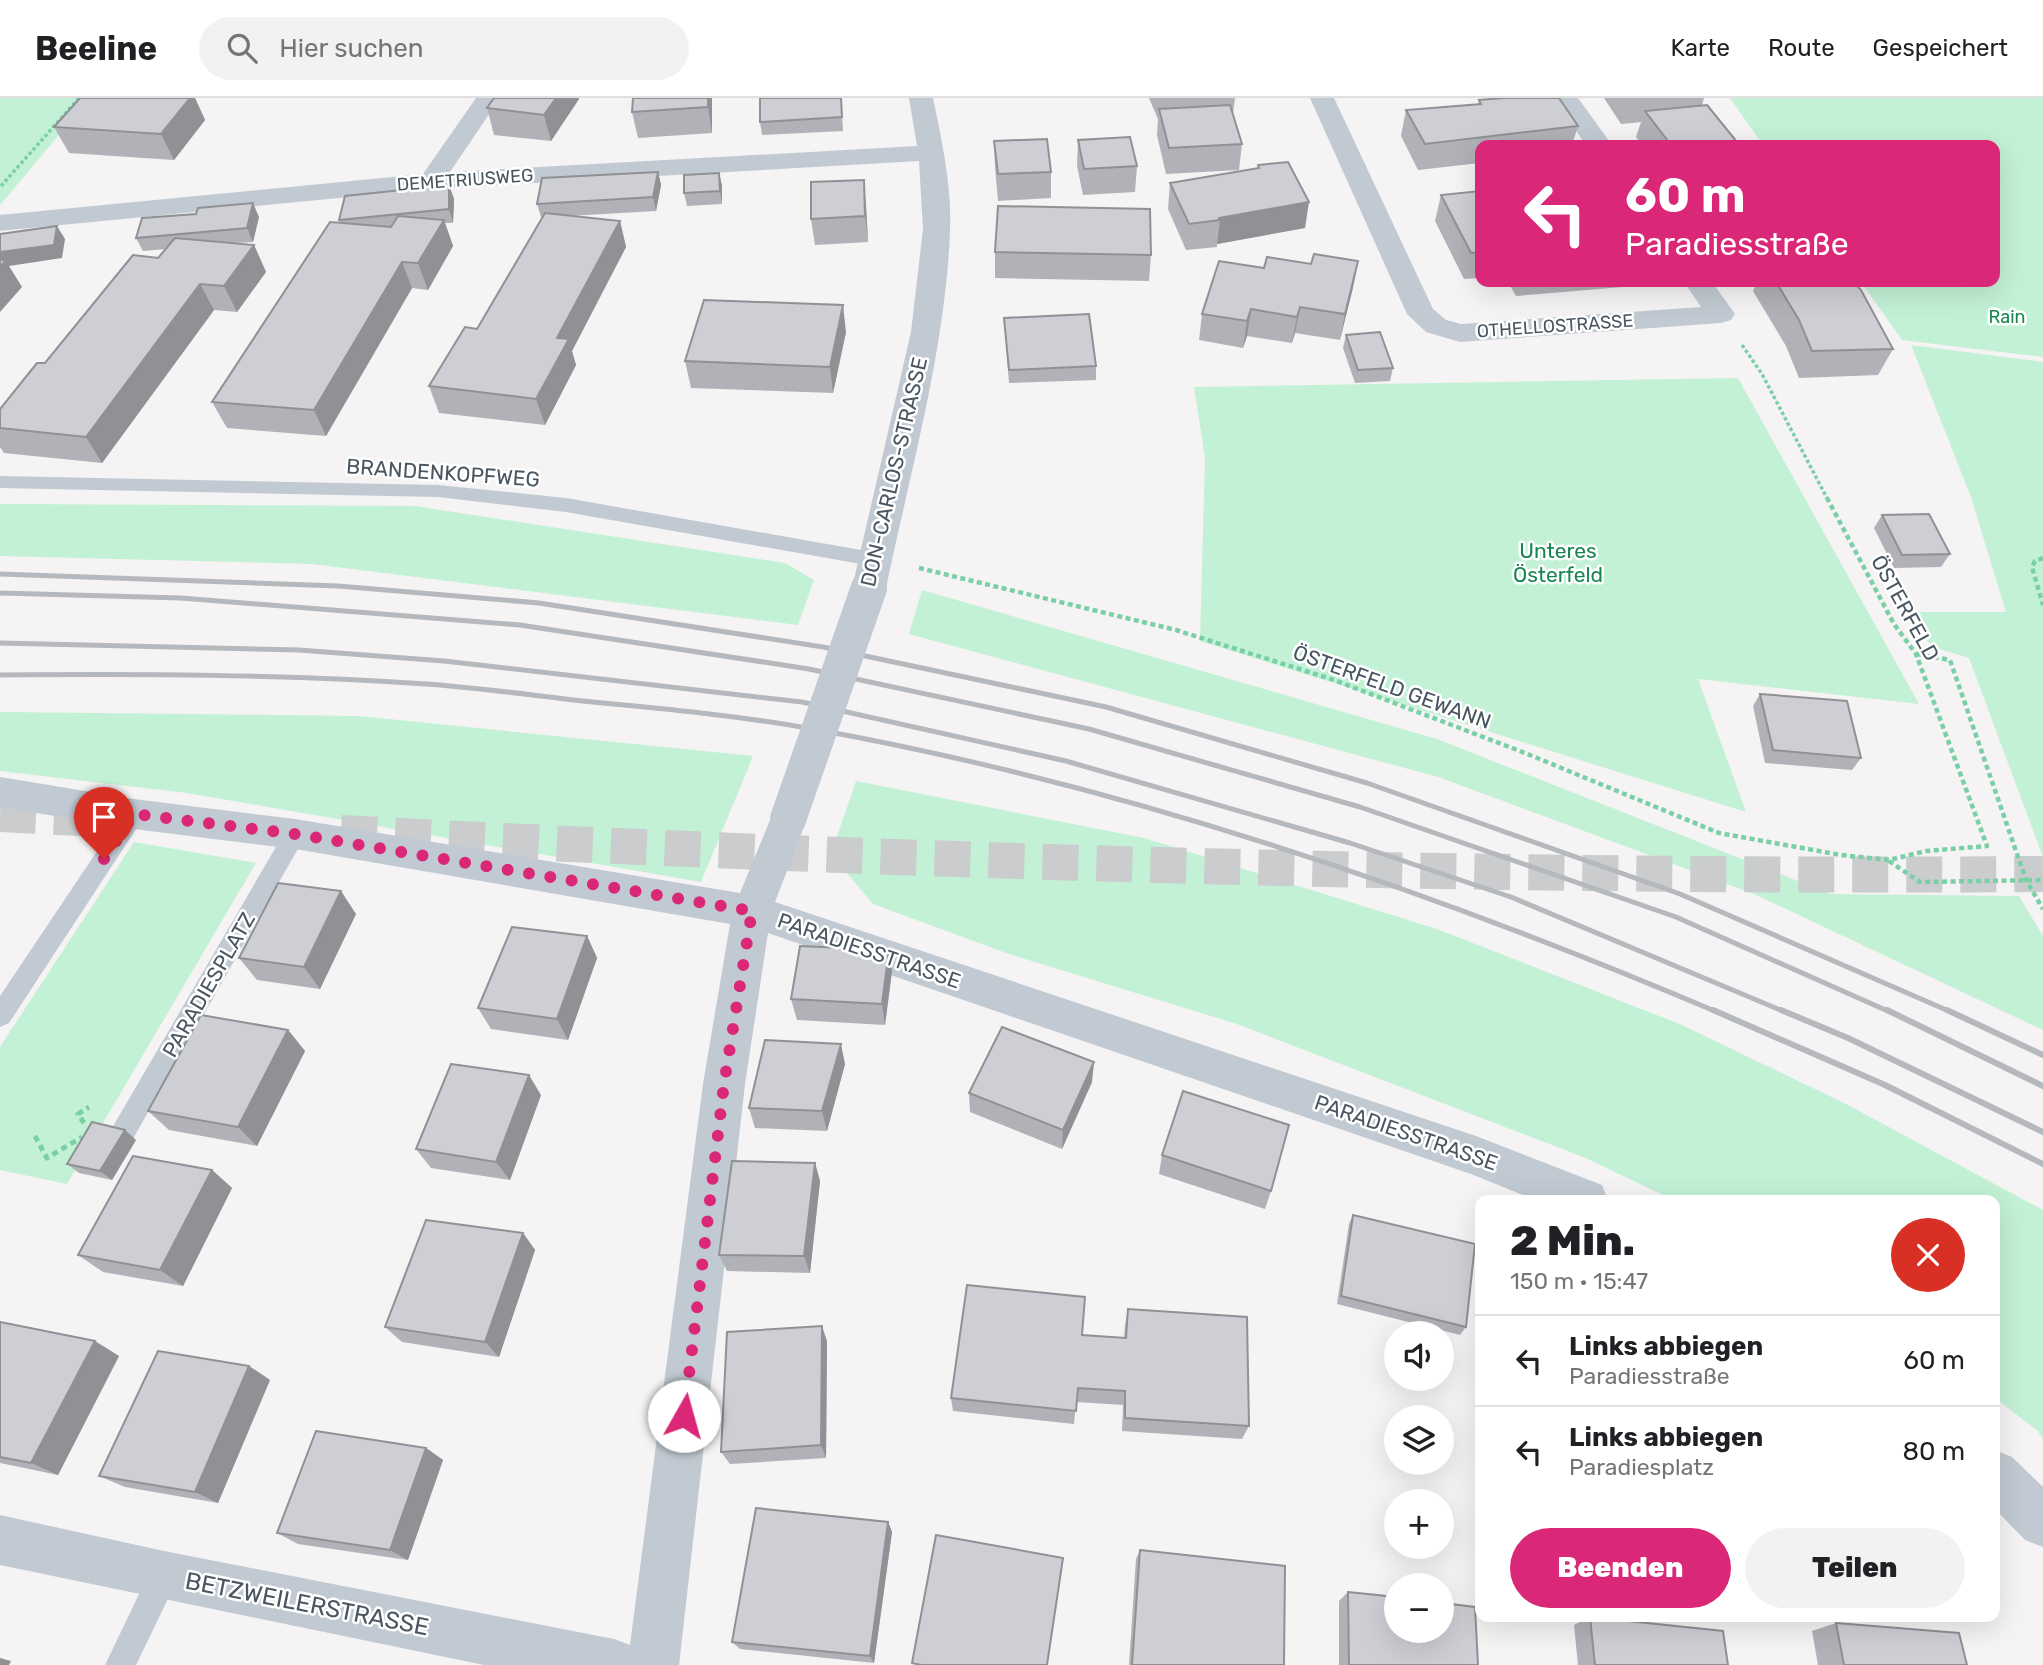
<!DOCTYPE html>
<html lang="de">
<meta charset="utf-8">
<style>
:root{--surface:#fff;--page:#f2f2f2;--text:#202124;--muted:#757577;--line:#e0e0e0;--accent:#db2777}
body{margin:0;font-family:Rubik,sans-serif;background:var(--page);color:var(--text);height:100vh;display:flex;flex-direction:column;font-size:26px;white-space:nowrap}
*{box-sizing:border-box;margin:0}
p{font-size:23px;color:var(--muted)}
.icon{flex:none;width:38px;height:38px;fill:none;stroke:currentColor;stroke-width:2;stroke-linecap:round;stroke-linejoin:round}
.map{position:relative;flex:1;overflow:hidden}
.details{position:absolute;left:1475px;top:1097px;width:525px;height:427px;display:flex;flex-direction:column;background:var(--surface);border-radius:14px;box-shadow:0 7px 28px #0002}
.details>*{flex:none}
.banner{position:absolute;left:1475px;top:42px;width:525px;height:147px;border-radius:14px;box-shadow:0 7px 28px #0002;background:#db2777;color:#fff;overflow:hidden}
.tools{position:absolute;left:1384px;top:1223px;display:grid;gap:14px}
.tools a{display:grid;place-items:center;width:70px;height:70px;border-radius:50%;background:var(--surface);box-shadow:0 7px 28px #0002;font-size:35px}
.pin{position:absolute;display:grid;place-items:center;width:60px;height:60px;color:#fff;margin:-72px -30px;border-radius:50% 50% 50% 0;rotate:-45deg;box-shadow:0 0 7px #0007}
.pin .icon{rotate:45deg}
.me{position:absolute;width:77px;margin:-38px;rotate:7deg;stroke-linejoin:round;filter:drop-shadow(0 0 5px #0008)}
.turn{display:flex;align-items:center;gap:24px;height:147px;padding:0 35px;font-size:32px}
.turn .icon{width:91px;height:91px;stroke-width:2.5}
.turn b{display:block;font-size:49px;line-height:60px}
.round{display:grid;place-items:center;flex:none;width:74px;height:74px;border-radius:37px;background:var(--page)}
.overview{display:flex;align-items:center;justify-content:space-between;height:119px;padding:0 35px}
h1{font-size:42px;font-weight:800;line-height:52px}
.button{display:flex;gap:14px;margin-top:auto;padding:14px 35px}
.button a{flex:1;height:80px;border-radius:42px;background:var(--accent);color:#fff;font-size:28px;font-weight:800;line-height:80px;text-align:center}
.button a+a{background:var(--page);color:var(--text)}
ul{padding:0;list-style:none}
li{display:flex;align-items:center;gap:21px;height:91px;padding:0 35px;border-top:2px solid var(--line)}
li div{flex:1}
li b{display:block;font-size:26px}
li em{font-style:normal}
header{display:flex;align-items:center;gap:42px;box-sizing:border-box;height:98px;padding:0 35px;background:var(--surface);border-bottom:2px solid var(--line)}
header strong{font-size:33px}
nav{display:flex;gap:38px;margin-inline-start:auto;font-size:24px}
.search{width:490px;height:63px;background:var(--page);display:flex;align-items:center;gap:18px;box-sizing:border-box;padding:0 24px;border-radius:38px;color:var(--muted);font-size:26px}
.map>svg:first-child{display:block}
.green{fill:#c3f1d5}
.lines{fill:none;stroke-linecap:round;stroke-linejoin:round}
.secondary-tunnel{stroke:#caccce;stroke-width:36;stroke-dasharray:36 18;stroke-linecap:butt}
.path-far2{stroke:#7ad0a6;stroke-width:3.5;stroke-dasharray:3.5 2.5;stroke-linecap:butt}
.path-far1{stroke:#7ad0a6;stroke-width:4.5;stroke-dasharray:5 3.5;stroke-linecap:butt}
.path{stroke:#7ad0a6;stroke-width:5;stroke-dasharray:6 4.5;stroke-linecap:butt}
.lane{fill:#c1cad2;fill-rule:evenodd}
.street{fill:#c1cad2;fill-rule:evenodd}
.rail-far1{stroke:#b5b8bd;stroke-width:5}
.rail{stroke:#b5b8bd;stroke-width:6}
.street-bridge{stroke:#c1cad2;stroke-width:36}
.wall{fill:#b0b2b7}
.shaded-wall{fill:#909195}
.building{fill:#cdcfd5;stroke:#909195;stroke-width:2}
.route{stroke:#db2777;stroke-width:12;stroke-dasharray:0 21.6}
.labels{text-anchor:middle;stroke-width:5;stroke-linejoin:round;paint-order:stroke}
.far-street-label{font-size:18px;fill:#4a5661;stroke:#fff}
.far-park-label{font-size:18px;fill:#17864f;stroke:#fff}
.street-label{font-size:21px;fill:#4a5661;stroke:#fff}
.park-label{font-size:21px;fill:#17864f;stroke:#fff}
.near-street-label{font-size:24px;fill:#4a5661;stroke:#fff}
</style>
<header>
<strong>Beeline</strong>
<div class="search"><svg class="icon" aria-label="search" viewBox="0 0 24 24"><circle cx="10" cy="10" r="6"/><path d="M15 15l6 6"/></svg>Hier suchen</div>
<nav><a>Karte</a><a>Route</a><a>Gespeichert</a></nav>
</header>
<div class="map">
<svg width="2043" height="1567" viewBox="0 0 2043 1567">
<rect width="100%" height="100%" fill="#f5f3f3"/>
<g class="green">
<polygon points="0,0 90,0 0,107"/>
<polygon points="1730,0 2043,0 2043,259 1902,242 1861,184 1995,184 1995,47 1763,47"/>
<polygon points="1911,247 2043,264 2043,759 1969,560 1933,549 1899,514 2006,514 1971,399"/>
<polygon points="1738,280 1919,606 1698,581 1746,714 1200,543 1205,360 1194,289"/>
<polygon points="0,406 415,408 785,465 814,482 798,527 312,466 0,458"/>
<polygon points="922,492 1437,641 1831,796 2019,798 2043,838 2043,932 1754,796 1438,679 909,536"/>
<polygon points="0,614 359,618 753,658 701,784 187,695 0,673"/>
<polygon points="856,683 1144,740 1437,831 1682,927 1846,1006 2043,1112 2043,1342 2038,1333 1995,1300 1995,1102 1673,1102 1586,1060 1237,926 1009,856 873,806 831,756"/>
<polygon points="134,744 256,765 67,1086 0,1072 0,949"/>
</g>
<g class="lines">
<g class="secondary-tunnel">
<polyline points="0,716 117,722"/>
<path d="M341,735C908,764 1475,780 2043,776"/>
</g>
<g class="path-far2">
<polyline points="1,88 79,0"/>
<polyline points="1742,247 1762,276 1828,402"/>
</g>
<g class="path-far1">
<polyline points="2043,460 2035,463 2032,469 2043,507"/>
<polyline points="919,470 1176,532 1334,582 1525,655 1719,735 1841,757 1889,762 1926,753 1987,748 1916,556 1894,526 1827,400"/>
<polyline points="1917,556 1950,562 2026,782 2043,811"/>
<polyline points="1889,763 1920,784 2043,782"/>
</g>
<g class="path">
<polyline points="84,1025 78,1016 89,1009"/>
<polyline points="35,1038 47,1060 82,1039"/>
</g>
<g class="lane">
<polygon points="0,378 438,387 566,400 878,455 888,462 878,469 566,414 438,399 0,390"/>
<polygon points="134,707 142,710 145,716 142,722 9,925 0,929 0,898 126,710"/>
<polygon points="295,727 303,730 306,736 303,742 130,1046 121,1050 112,1046 108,1038 112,1030 287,730"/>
<polygon points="164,1463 175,1467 179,1478 136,1567 105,1567 153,1467"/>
</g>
<g class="street">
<path d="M476,0H500L450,74L917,48L909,0H933C942,43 952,89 950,132C946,249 910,375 886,490L881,499L869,502L857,499L852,490L911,234L923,131L919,63L431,91L0,133V117L423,76Z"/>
<polygon points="1310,0 1334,0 1433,211 1446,222 1461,226 1701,209 1684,184 1712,184 1735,216 1731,222 1721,225 1460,244 1426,234 1407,216"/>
<polygon points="1553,0 1578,0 1612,47 1586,47"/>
<polygon points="0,679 134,701 295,721 740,795 775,710 788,706 801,710 807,721 775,804 1476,1038 1602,1087 1608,1102 1535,1102 1471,1076 768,835 745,986 679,1567 484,1567 0,1467 0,1417 164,1453 614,1541 630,1547 703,986 730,826 295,751 134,731 0,709"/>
<polygon points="1995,1352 2012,1359 2043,1389 2043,1449 2025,1442 1995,1411"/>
</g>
<g class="rail-far1">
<polyline points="0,476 338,488 539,505 823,549 1106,609 1367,685 1680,796 1951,914"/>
<polyline points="0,495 181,500 520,527 809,571 1089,631 1360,709 1676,819 1890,914"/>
<polyline points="0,545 299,552 444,563 802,604 1066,663 1350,745 1511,799 1785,914"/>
<path d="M0,577C142,576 284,576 426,586C482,590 537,598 593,604C667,611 740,618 813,631C1124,687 1427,791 1717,914"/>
</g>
<g class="rail">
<polyline points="1713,912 1885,987 2043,1066"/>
<polyline points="1781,912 1848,940 2043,1034"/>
<polyline points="1887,912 2043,988"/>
<polyline points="1947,912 2043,957"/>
</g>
<polyline class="street-bridge" points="788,721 869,490"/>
</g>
<g class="wall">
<polygon points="80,0 195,0 205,22 174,62 69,55 54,29"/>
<polygon points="633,0 712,0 712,35 638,40 632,14"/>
<polygon points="760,0 841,0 843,33 762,37 760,24"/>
<polygon points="1149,0 1235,0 1233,16 1242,46 1239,72 1166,76 1157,37 1158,21"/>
<polygon points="1604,0 1704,0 1702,7 1737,44 1735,47 1642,47 1636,39 1641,24 1621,26"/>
<polygon points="579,1 551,43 494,37 487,10"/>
<polygon points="1479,2 1578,28 1572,47 1480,47 1480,65 1418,72 1401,38 1406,12 1478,6"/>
<polygon points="1078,42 1137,68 1135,94 1083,97 1077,68"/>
<polygon points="994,43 1051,74 1051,100 998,103 995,69"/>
<polygon points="1258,67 1305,130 1217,146 1217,149 1186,152 1168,111 1170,85 1258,71"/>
<polygon points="658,74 661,87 656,113 568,118 620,123 626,149 572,253 576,267 545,327 439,315 429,288 477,231 543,119 541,119 537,106"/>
<polygon points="719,75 722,88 722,106 687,108 684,95"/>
<polygon points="449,87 454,101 453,125 445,125 453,148 428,192 412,190 326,338 227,330 212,304 340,125 339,122"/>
<polygon points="1480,93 1480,180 1464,181 1435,123 1441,97"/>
<polygon points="866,108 868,144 815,147 811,121"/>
<polygon points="259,119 253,144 233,145 254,147 266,174 237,214 214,212 102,365 4,355 0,349 0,311 45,265 158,160 166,151 143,153 136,140"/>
<polygon points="995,154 1151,157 1149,183 995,180"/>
<polygon points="1358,163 1340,242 1295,235 1292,245 1247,238 1243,250 1199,242 1202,216 1264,170"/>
<polygon points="1508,184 1659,184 1659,186 1516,198"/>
<polygon points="1757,184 1853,184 1893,251 1878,277 1799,280 1786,248 1753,193"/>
<polygon points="1004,220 1096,268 1096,282 1009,285"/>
<polygon points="846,234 833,295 691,290 685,263"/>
<polygon points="1346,237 1393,270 1390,283 1355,285 1343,250"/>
<polygon points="1882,417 1950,456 1941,469 1894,470 1874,430"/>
<polygon points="1760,596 1861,660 1852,672 1765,665 1753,608"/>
<polygon points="356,816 320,891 257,882 239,860"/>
<polygon points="587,838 597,860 568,942 491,931 478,910"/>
<polygon points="889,852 892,873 885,927 797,922 791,901"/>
<polygon points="288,932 305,953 257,1048 169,1032 148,1013"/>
<polygon points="845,966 827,1033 755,1030 749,1010"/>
<polygon points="1092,984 1062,1051 970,1014 969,995"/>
<polygon points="541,997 510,1082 431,1070 416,1051"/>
<polygon points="136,1042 112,1082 79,1075 67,1066"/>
<polygon points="1162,1057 1271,1093 1265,1111 1159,1076"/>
<polygon points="815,1065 820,1083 810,1175 727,1173 719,1157"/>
<polygon points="212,1072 232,1090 183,1188 103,1174 78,1157"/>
<polygon points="1353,1117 1466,1229 1460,1237 1337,1206 1349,1126"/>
<polygon points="523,1135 535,1152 499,1259 402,1244 385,1229"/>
<polygon points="1128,1211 1249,1328 1242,1341 1122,1333 1123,1307 1076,1304 1074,1326 953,1313 951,1300 1124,1240 1125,1227"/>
<polygon points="0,1224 119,1258 58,1377 0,1365"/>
<polygon points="827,1243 826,1360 730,1366 721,1354"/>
<polygon points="249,1268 270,1282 218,1405 125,1389 99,1378"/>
<polygon points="426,1350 443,1362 408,1462 298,1446 277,1435"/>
<polygon points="888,1424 892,1434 874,1565 740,1551 732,1544"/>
<polygon points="1140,1452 1284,1567 1129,1567 1136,1461"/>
<polygon points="1348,1494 1478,1567 1339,1567 1339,1503"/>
<polygon points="1590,1519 1728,1567 1578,1567 1574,1527"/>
<polygon points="1836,1525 1967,1567 1818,1567 1812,1533"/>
</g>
<g class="shaded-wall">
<polygon points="190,0 195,0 205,22 174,62 161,36"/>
<polygon points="556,0 579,0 579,1 551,43 544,17"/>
<polygon points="708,0 712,0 712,35 708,9"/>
<polygon points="658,74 661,87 656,113 653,99"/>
<polygon points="719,75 722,88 722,106 720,93"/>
<polygon points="864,82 866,108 868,144 865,118"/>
<polygon points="449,87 454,101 453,125 449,111"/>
<polygon points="1309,104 1305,130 1217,146 1220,122 1219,120"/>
<polygon points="253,105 259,119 253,144 247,130"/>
<polygon points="444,122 453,148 428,192 418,165"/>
<polygon points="620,123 626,149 572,253 576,267 545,327 536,301 557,240"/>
<polygon points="57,128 65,141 62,160 9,168 22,189 0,214 0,154"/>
<polygon points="254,147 266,174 237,214 224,188"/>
<polygon points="1358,163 1353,190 1340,242 1345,216"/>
<polygon points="402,164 412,190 326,338 314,312"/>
<polygon points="200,186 214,212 102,365 86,339"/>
<polygon points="843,207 846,234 833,295 830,269"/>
<polygon points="1300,209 1295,235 1292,245 1297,219"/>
<polygon points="1251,211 1247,238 1243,250 1247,223"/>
<polygon points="341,793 356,816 320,891 304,869"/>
<polygon points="587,838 597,860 568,942 557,921"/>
<polygon points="889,852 892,873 885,927 882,906"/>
<polygon points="288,932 305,953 257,1048 238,1029"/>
<polygon points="841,946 845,966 827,1033 822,1013"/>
<polygon points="1094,964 1092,984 1062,1051 1063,1032"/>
<polygon points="529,977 541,997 510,1082 496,1064"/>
<polygon points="125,1032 136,1042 112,1082 100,1073"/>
<polygon points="815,1065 820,1083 810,1175 804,1158"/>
<polygon points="212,1072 232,1090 183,1188 160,1172"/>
<polygon points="523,1135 535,1152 499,1259 485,1244"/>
<polygon points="822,1228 827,1243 826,1360 821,1347"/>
<polygon points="95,1243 119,1258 58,1377 31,1365"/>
<polygon points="249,1268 270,1282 218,1405 195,1394"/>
<polygon points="426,1350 443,1362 408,1462 390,1452"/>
<polygon points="888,1424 892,1434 874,1565 870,1558"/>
<polygon points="0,1560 11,1563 9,1567 0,1567"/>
</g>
<g class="building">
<polygon points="80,0 190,0 161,36 54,29"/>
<polygon points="494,0 556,0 544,17 487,10"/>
<polygon points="633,0 708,0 708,9 632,14"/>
<polygon points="760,0 841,0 842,19 760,24"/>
<polygon points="1504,0 1559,0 1578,28 1425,46 1406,12 1481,6 1479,2"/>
<polygon points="1230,7 1242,46 1169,50 1159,11"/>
<polygon points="1707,7 1737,44 1704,47 1671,47 1645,13"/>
<polygon points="1130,39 1137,68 1084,71 1078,42"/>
<polygon points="1047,41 1051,74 998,76 994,43"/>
<polygon points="1288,64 1309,104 1219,120 1220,122 1189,126 1170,85 1259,70 1258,67"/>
<polygon points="658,74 653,99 537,106 542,80"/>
<polygon points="719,75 720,93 684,95 684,77"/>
<polygon points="864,82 865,118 811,121 811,84"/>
<polygon points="449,87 449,111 339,122 345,98"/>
<polygon points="1480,93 1480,154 1471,155 1441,97"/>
<polygon points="253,105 247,130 136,140 142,120 196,116 198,110"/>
<polygon points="998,108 1150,111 1151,157 995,154"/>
<polygon points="545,115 620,123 557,240 569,241 536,301 429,288 465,229 477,231"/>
<polygon points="398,118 444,122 418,165 402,164 314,312 212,304 330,124 391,129"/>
<polygon points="57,128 54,147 0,154 0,136"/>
<polygon points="175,140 254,147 224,188 200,186 86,339 0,330 0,311 37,265 45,265 133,157 158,160"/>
<polygon points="1314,156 1358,163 1345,216 1300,209 1297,219 1251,211 1247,223 1202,216 1219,163 1264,170 1267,159 1311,166"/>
<polygon points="0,162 6,162 0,169"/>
<polygon points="1776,184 1853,184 1861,192 1893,251 1812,253 1799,222"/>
<polygon points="704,202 843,207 830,269 685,263"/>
<polygon points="1089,216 1096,268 1009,272 1004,220"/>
<polygon points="1380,234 1393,270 1358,272 1346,237"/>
<polygon points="1929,416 1950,456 1902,457 1882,417"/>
<polygon points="1760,596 1847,603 1861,660 1773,652"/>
<polygon points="278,785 341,793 304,869 239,860"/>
<polygon points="512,829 587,838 557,921 478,910"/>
<polygon points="800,848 889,852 882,906 791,901"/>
<polygon points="201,917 288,932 238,1029 148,1013"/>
<polygon points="1002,929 1094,964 1063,1032 969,995"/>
<polygon points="765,942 841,946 822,1013 749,1010"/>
<polygon points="451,966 529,977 496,1064 416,1051"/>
<polygon points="1183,993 1289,1027 1271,1093 1162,1057"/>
<polygon points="92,1024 125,1032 100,1073 67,1066"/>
<polygon points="133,1058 212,1072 160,1172 78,1157"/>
<polygon points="732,1063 815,1065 804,1158 719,1157"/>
<polygon points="1353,1117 1475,1146 1466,1229 1341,1198"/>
<polygon points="426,1122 523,1135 485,1244 385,1229"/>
<polygon points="967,1187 1085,1199 1082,1237 1126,1240 1128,1211 1247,1219 1249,1328 1125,1320 1125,1293 1078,1290 1076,1313 951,1300"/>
<polygon points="0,1224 95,1243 31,1365 0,1359"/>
<polygon points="822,1228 821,1347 721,1354 727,1234"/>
<polygon points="158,1253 249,1268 195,1394 99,1378"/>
<polygon points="316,1333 426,1350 390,1452 277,1435"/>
<polygon points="756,1410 888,1424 870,1558 732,1544"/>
<polygon points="936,1437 1063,1460 1047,1567 921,1567 912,1565"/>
<polygon points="1140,1452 1285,1468 1284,1567 1132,1567"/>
<polygon points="1348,1494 1396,1499 1396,1533 1442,1533 1442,1505 1475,1509 1478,1567 1349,1567"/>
<polygon points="1590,1519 1723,1533 1728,1567 1595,1567"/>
<polygon points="1836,1525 1959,1535 1967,1567 1844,1567"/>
</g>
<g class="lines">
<polyline class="route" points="104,761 134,716 295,736 752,813 724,986 684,1318"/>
</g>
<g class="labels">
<g class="far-street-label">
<text transform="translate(465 82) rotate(-4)" y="6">DEMETRIUSWEG</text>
<text transform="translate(1555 228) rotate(-4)" y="6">OTHELLOSTRASSE</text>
</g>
<g class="far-park-label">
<text x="2007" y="225">Rain</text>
</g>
<g class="street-label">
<text transform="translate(894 374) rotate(-77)" y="7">DON-CARLOS-STRASSE</text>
<text transform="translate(443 375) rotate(4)" y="7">BRANDENKOPFWEG</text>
<text transform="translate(1905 510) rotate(61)" y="7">ÖSTERFELD</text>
<text transform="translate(1392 589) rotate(20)" y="7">ÖSTERFELD GEWANN</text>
<text transform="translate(869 853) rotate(19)" y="7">PARADIESSTRASSE</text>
<text transform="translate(209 887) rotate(-60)" y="7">PARADIESPLATZ</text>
<text transform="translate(1406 1035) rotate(19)" y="7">PARADIESSTRASSE</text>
</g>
<g class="park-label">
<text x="1558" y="460">Unteres<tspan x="1558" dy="24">Österfeld</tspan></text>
</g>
<g class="near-street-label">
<text transform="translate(307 1506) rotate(11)" y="8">BETZWEILERSTRASSE</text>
</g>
</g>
</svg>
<div class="tools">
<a><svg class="icon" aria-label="sound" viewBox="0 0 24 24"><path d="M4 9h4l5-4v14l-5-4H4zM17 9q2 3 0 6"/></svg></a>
<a><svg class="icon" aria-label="layers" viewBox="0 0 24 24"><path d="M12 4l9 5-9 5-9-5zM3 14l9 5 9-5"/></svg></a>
<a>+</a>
<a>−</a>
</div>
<div class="pin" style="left:104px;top:761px;background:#d93025"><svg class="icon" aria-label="arrive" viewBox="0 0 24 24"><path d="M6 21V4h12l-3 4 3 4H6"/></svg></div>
<svg class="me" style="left:684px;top:1318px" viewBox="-20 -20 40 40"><circle r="19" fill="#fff"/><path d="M0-13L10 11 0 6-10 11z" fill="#db2777"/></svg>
<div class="banner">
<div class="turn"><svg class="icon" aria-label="left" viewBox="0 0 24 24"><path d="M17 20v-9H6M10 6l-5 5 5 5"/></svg><div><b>60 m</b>Paradiesstraße</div></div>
</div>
<section class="details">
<div class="overview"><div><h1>2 Min.</h1><p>150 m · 15:47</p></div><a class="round" style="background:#d93025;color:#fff"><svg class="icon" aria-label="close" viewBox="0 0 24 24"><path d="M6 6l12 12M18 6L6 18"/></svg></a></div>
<ul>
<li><svg class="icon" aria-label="left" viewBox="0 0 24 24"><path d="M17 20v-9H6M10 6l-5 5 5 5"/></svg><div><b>Links abbiegen</b><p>Paradiesstraße</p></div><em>60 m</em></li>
<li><svg class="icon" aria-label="left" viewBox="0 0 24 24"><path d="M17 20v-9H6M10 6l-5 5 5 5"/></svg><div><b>Links abbiegen</b><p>Paradiesplatz</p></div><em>80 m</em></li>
</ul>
<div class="button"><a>Beenden</a><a>Teilen</a></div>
</section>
</div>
